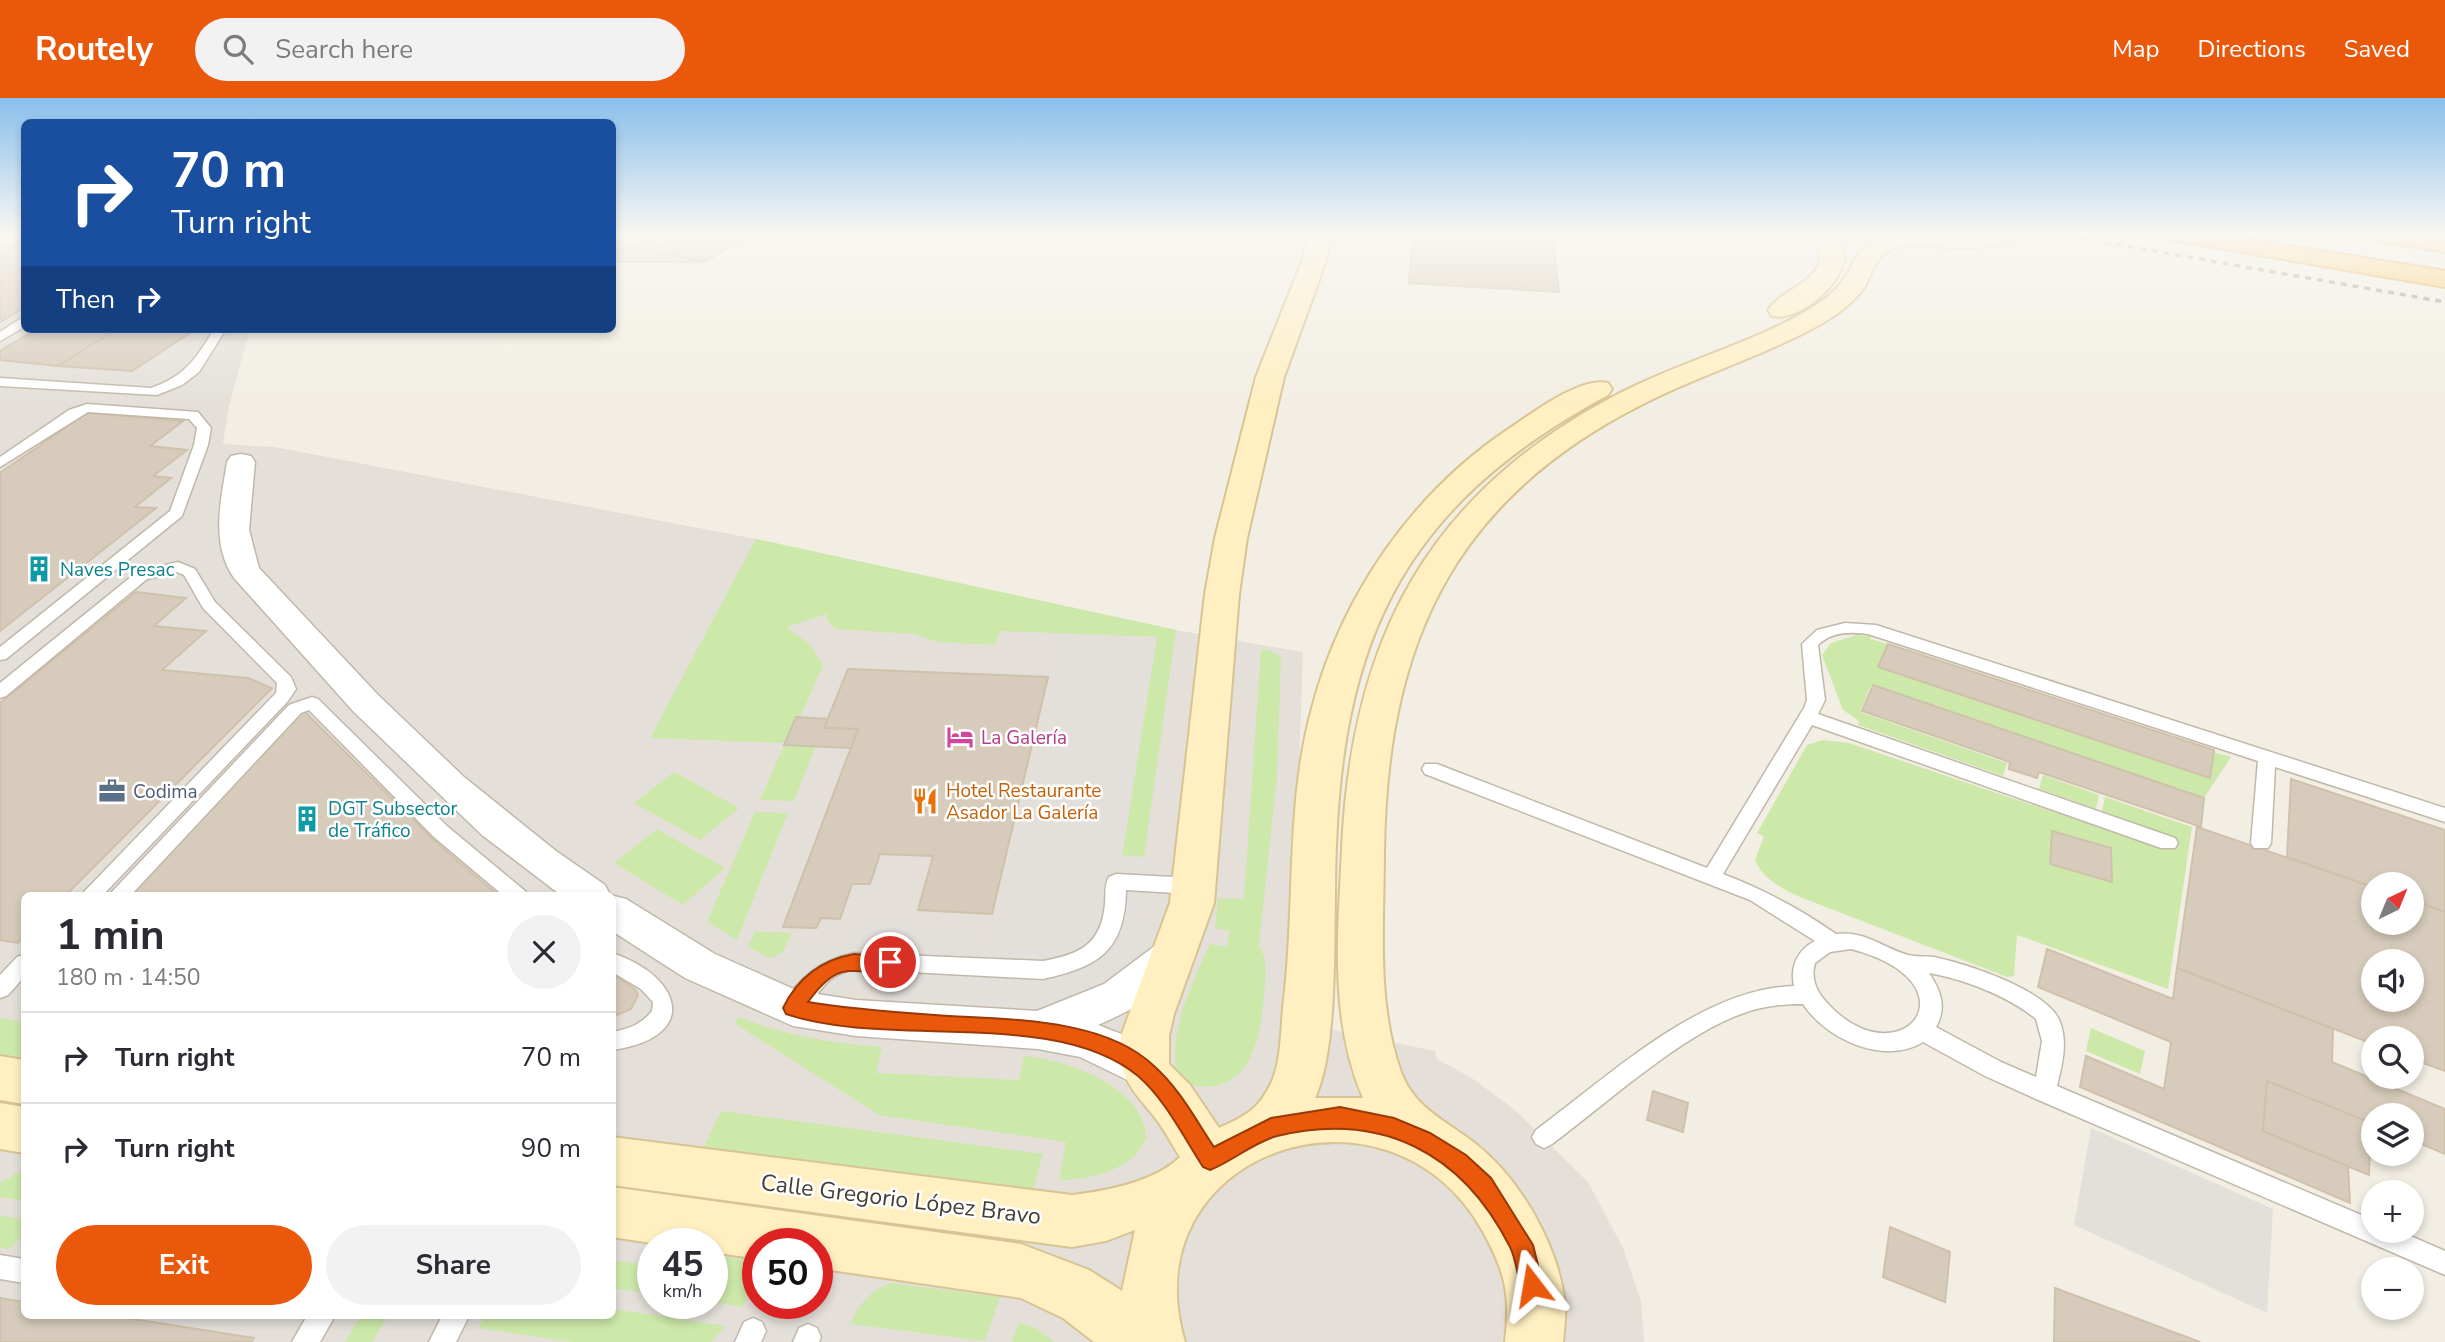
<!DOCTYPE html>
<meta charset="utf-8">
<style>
:root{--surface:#fff;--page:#f2f2f3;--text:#2b2b33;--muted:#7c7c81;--line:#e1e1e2;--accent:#ea580c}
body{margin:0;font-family:"Nunito Sans",sans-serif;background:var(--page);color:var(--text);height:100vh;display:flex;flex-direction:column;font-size:26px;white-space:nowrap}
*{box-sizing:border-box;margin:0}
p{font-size:23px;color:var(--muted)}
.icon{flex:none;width:38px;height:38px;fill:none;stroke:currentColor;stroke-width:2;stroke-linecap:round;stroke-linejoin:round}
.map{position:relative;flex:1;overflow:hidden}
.sheet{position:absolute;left:21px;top:794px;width:595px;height:427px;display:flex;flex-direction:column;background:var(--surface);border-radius:10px;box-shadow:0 4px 10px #0003}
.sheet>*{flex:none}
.banner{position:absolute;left:21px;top:21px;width:595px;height:214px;border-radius:10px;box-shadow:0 4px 10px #0003;background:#1a4fa0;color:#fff;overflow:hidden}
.needle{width:46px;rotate:43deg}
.controls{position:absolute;left:2361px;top:774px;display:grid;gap:14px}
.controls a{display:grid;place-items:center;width:63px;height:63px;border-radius:50%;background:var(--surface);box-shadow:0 4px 10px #0003;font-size:35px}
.speed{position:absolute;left:637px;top:1130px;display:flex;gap:14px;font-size:35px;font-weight:700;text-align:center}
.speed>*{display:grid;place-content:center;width:91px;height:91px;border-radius:50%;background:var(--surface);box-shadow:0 4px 10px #0003;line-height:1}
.speed small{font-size:18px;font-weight:400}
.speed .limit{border:10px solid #d22;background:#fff;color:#111}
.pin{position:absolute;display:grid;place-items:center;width:60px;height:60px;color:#fff;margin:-30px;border:4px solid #fff;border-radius:50%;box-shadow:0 2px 7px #0007}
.me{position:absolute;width:77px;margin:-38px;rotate:346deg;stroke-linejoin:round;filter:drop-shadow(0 0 5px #0008)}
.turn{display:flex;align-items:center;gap:24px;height:147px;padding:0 35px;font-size:32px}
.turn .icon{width:91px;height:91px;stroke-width:2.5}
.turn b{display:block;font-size:49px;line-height:60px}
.then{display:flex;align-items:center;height:66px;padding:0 35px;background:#0003;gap:14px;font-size:26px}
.round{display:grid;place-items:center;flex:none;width:74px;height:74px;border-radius:37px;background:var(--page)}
.head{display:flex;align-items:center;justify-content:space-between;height:119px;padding:0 35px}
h1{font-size:42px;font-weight:700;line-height:52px}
.action{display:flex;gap:14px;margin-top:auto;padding:14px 35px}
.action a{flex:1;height:80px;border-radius:42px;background:var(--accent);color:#fff;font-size:28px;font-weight:700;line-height:80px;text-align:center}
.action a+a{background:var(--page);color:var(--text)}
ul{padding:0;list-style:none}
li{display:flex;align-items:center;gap:21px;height:91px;padding:0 35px;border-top:2px solid var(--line)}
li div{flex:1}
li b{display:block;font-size:26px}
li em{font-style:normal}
header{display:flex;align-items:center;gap:42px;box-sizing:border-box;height:98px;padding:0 35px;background:var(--accent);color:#fff}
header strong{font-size:33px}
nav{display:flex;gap:38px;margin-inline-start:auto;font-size:24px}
.search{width:490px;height:63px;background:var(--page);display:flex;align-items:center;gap:18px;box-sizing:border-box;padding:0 24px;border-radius:38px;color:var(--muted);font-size:26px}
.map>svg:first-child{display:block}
.industrial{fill:#e4dfd9;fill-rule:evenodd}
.green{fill:#cde9aa}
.parking{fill:#e3e0dc}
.building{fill:#d7ccbb;stroke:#cfc1ab;stroke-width:2;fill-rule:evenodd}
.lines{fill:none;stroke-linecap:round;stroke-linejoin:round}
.lane-casing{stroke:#c1b8a9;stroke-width:3}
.street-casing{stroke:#c1b8a9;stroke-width:3}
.secondary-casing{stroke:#d8c493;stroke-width:4}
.highway-casing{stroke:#e39e2d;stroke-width:4}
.lane{fill:#fff;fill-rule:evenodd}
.street{fill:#fff;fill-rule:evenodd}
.secondary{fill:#ffefc1;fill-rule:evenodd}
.highway{fill:#ffc962;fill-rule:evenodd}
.rail{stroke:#949494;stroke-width:3.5;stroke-dasharray:6 6;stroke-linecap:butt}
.route{fill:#ea580c;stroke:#983908;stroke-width:2}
.labels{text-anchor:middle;stroke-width:5;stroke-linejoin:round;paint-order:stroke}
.culture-label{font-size:19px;fill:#0d838f;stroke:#fff;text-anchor:start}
.hotel-label{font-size:19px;fill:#b23c85;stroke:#fff;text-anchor:start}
.food-label{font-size:19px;fill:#c56008;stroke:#fff;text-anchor:start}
.service-label{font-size:19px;fill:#4e5e75;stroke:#fff;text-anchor:start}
.near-street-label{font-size:23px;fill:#443e33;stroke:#fff}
</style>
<header>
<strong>Routely</strong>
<div class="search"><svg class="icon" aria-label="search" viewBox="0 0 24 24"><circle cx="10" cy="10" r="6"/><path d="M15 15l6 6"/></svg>Search here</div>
<nav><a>Map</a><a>Directions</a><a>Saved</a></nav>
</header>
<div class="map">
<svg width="2445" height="1244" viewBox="0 0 2445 1244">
<rect width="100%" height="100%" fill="#f2eee3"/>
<g class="industrial">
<path d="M0,136H24V231H250L228,312L223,346L275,349L756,441L1176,532L1303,554L1290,923L1435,953L1437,961L1473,981L1515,1012L1588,1084L1623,1150L1641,1203L1644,1244H0ZM24,798H612V1218H24ZM653,1146H712V1206H653ZM758,1146H817V1206H758Z"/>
<polygon points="613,136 755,136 701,166 613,164"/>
</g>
<g class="green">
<polygon points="756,441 1176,532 1144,759 1122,758 1157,539 1000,533 995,547 938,544 914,536 835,531 827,522 827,516 786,529 811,547 823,568 800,619 785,645 650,640"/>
<polygon points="1857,537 1871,538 1870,541 1888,546 1879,569 2209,680 2213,654 2231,659 2204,700 1871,587 1860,614 2007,665 2003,678 1858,627 1859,623 1843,612 1822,557 1831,545"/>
<path d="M1261,551L1269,552L1281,559L1277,677L1259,847C1269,864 1265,880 1264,899C1262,923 1258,951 1243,971C1224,996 1176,997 1175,959C1174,920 1195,880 1210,846L1227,849L1230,833L1215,830L1218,801H1244Z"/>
<path d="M1823,642L1849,645L2166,752L2169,737L2102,713L2105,699L2192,729L2168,891L2017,837L2014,878L2007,879L1800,799C1782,791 1763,781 1755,762L1764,738L1757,735L1807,647Z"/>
<polygon points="784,647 815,649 794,703 760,702"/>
<polygon points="674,674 739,710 700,742 634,705"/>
<polygon points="2043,677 2099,697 2096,711 2039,691"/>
<polygon points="755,714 788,715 737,842 707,824"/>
<polygon points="657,731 725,770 683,807 614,765"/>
<polygon points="755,833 792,835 782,855 770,860 748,849"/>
<path d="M739,919C786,938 832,945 882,949L876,975L1019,982L1024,958C1066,962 1145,988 1146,1040C1135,1072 1089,1082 1059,1082L1066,1044L879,1017L734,925Z"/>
<polygon points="0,920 24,924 24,960 0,956"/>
<polygon points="2091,930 2145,953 2140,976 2086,953"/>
<polygon points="721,1013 1043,1056 1032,1096 703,1051"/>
<polygon points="24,1071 24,1103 0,1099 0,1085"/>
<polygon points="0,1117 24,1122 24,1137 9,1151 0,1150"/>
<polygon points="712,1156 743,1162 752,1186 743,1209 712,1204"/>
<polygon points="612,1162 650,1167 653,1162 653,1196 613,1190"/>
<path d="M890,1185L1000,1199L985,1243L850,1226C859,1206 870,1193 890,1185Z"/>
<polygon points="613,1211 726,1228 711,1244 573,1244 478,1230 485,1218 612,1218"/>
<polygon points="360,1218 388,1218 372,1244 345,1244"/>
<polygon points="1019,1224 1035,1230 1055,1244 1012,1244"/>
</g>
<g class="parking">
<polygon points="1069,537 1157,539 1122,757 1144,759 1152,770 1168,771 1164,803 1148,803 1140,811 1138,820 1161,828 1148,856 1121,882 1061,906 1046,908 874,900 880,880 859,880 845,892 781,874 793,865 802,845 853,847 859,826 976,832 972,853 994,843 1000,833"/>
<polygon points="2091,1030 2273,1111 2267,1215 2074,1127"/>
</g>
<g class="building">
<polygon points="638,136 699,136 669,152 627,141"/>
<polygon points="706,136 745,141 704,164 669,156"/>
<polygon points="1413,136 1552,136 1559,194 1409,185"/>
<polygon points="24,141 24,210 0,224 0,154"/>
<polygon points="612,142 669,156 704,164 612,164"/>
<polygon points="37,231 117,231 58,268 0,262 0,253"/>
<polygon points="117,231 196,231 132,273 58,268"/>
<polygon points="87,315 183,323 150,348 187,352 153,378 171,380 135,409 156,410 0,533 0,375"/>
<polygon points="136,494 186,500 154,528 206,533 162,572 248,580 272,590 65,798 24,798 24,838 18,845 0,842 0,605"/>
<polygon points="1888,546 2214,652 2210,680 1878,569"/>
<polygon points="848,571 1048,579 992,816 918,812 933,758 880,756 870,786 852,786 840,821 821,820 816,830 783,829 858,631 824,630"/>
<polygon points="1873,587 2204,700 2201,729 2039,674 2037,680 2009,671 2010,664 1862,613"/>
<polygon points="304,613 438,746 499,798 129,798"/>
<polygon points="796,619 828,621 824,630 858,631 851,650 784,647"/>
<polygon points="2291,681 2445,732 2445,814 2412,802 2412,786 2373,786 2373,789 2287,759"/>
<path d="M2197,729L2373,789V824H2412V802L2445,814V973L2412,961V940H2373V946L2177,870ZM2373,863H2412V901H2373Z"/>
<polygon points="2052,733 2111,750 2112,784 2050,766"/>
<polygon points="2047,851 2173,901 2177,870 2333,931 2332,964 2445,1011 2445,1056 2412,1042 2412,1017 2373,1017 2373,1026 2267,983 2263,1033 2348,1068 2350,1105 2080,989 2086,958 2164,991 2171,944 2038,889"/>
<polygon points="612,876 635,891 638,897 631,911 612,919"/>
<polygon points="2267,983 2371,1025 2369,1077 2263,1033"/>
<polygon points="1653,993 1688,1005 1683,1034 1647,1022"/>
<polygon points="1890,1129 1950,1154 1945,1204 1883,1179"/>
<polygon points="2055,1190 2200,1244 2054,1244"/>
<polygon points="0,1200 24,1204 24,1218 114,1218 254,1240 251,1244 0,1244"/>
</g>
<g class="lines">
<g class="lane-casing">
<g id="lane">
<polygon points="6,136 19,136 0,146 0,139"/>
<polygon points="20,221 24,221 24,229 0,243 0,234"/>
<path d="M214,231H226L199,274L182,287L157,297L0,288V280L151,290C184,279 197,260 214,231Z"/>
<polygon points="87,306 198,314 211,330 208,347 182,418 6,561 0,562 0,549 170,413 194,347 197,330 189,321 88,314 0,369 0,359 69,312"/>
<polygon points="178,464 195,471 215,504 291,579 296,591 288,603 102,798 80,798 276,595 277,585 203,510 184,477 177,474 147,481 6,598 0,600 0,585 137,474"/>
<path d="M1845,525L1876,527L2445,710V724L2275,669L2271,745L2268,750H2254L2251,745L2258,663L1868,536C1850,534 1833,533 1818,547L1825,602L1818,616L2175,740L2178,745L2175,750H2161L1812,627L1723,776C1765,792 1800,811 1836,836C1865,832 1883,850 1908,857C1916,859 1926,858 1934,859C1967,866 2048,892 2060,924C2068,945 2062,967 2057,988L2373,1122V1132H2397L2445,1153V1177L2036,1001L1985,978L1923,944C1884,968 1826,941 1803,906C1783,906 1763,908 1744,915C1682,936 1606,1006 1552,1046L1544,1050L1536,1046L1532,1039L1536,1032C1608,979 1701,890 1794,888C1790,869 1797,852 1815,843L1750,802L1425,676L1422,671L1425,666H1437L1707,770L1804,610L1807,602L1802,546L1817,532ZM1851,851C1980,885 1902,982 1830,908C1818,896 1810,883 1815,865L1830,854ZM1929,875C1964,881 2010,899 2036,921L2042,943L2036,979L2001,964L1936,929C1947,909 1941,893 1929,875Z"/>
<polygon points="312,599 318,601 448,729 525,793 528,798 504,798 434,739 309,612 301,615 130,798 108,798 289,607"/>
<path d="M1116,776L1193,780L1200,783L1203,788L1200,793L1193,796L1126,792C1125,853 1098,869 1043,881L854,871C821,879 822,896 801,915C796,920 791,918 785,916L782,910C797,880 821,862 854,855L1043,863C1080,856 1101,847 1105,806C1106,796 1104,787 1109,779Z"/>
<path d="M612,855C684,879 700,940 612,952V934C629,931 642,926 652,913L653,904L641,891L612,874Z"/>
<polygon points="24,857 24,879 8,897 0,900 0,877 17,859"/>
<polygon points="0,1157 24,1161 24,1185 0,1181"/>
<polygon points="307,1218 335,1218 320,1244 292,1244"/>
<polygon points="442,1218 469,1218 456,1244 429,1244"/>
<polygon points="753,1220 762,1224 766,1233 761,1244 735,1244 744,1224"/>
<polygon points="808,1226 817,1230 821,1239 819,1244 793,1244 799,1230"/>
</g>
</g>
<g class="street-casing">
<path id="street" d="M241,356L251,358L255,364L249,432L259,470L378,597L464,679L556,753L605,787L610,797L626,801L715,856L798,893L856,902L1037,913L1104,886L1160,844L1175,839L1190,844L1196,856C1179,888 1130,913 1098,927C1123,937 1156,946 1168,972L1162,986L1146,991L1080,959L1038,951L856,938L793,928L685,880L612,833V798H562L482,737L353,613L234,480C210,445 221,402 227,364L231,358Z"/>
</g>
<g class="secondary-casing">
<g id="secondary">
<path d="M1308,136H1332L1326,163L1284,279L1247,440L1239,496L1214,805L1174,916L1169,938V966L1190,987L1219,1030C1245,1018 1259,1012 1272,983C1281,963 1281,932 1283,910C1296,811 1285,707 1312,610C1342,497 1412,395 1510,330C1532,315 1581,278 1608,285L1612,291L1608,297C1391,414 1336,556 1335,795C1334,849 1337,953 1315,1000H1363C1329,921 1338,835 1342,751C1351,541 1428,395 1618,296C1677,265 1744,248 1803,215C1817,207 1832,197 1842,184C1853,169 1855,153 1872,144L1866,138L1868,136H2031L2027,141L2019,143C2001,145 1983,150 1966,150C1939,151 1906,139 1883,157C1874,164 1870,180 1864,190C1847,213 1821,227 1796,239C1745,264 1691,281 1641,307C1452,403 1387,547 1384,753C1384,825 1376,905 1401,974C1415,1012 1449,1024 1477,1047C1521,1082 1559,1149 1565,1206C1566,1218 1564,1231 1563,1244H1505C1511,1197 1505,1173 1482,1132C1388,966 1128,1053 1185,1244H1094L1063,1220L1021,1200L817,1170V1146H758V1161L712,1154V1146H658L612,1139V1089L1021,1146L1089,1172L1122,1193L1135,1132L1106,1143L1072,1149L612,1087V1039L1072,1097C1106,1093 1155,1084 1180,1059C1171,1045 1163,1029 1153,1017C1130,989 1117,977 1121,938L1170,805L1205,496L1215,440L1256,279L1302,163Z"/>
<path d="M1812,136H1836C1841,144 1845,151 1844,161C1840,188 1799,224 1772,218L1768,212C1786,185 1839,182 1812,136Z"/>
<polygon points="0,958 24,962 24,1006 0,1002"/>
<polygon points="0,1005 24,1009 24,1055 0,1051"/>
</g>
</g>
<g class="highway-casing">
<g id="highway">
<polygon points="2165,136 2217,136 2445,173 2445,189 2177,143 2169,141"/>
<polygon points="2368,136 2420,136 2445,140 2445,154 2380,143 2372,141"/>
</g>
</g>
<use href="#lane" class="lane"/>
<use href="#street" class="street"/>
<use href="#secondary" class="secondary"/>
<use href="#highway" class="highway"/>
<polyline class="rail" points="2057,136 2445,204"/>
</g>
<linearGradient id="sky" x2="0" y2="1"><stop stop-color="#89bfec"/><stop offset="0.44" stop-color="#f9f7f2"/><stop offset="1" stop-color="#f9f7f2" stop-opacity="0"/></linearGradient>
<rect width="2445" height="310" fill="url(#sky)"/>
<path class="route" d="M854,856L897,859L899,864L897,869C854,884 845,853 808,904C850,911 892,914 935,917C1002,922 1102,918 1154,968C1179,990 1196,1022 1214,1049L1271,1020L1340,1009L1394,1020L1430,1035L1466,1057L1491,1080L1533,1147L1543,1187L1540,1195L1532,1198L1523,1195C1517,1180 1517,1163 1510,1149C1462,1054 1381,1013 1277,1038C1254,1044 1233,1063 1210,1072L1203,1069C1184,1040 1165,1001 1138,978C1054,909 888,951 786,916L783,910C798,879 821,862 854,856Z"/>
<defs>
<g id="building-bare" transform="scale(2.1)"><path d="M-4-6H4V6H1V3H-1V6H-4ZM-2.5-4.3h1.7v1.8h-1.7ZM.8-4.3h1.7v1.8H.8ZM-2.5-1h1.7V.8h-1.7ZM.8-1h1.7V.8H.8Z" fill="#0f9aa8" stroke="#fff" stroke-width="2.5" paint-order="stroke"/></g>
<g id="hotel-bare" transform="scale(2.1)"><path d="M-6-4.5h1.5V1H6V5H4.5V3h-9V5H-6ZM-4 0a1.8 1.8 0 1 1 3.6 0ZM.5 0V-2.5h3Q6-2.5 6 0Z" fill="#d1479c" stroke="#fff" stroke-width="2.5" paint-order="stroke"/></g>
<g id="office-bare" transform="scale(2.1)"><path d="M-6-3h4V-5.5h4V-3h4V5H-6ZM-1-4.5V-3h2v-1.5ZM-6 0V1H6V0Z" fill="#5c6f8a" stroke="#fff" stroke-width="2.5" paint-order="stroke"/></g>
<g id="restaurant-bare" transform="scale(2.1)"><path d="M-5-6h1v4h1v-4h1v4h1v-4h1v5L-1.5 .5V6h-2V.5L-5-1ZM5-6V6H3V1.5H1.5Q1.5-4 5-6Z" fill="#e8710a" stroke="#fff" stroke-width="2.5" paint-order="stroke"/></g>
</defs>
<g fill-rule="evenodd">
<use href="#building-bare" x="39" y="471"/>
<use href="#hotel-bare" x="960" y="639"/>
<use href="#office-bare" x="112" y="693"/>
<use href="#restaurant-bare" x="925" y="703"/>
<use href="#building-bare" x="307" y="721"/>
</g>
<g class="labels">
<g class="culture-label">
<text x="60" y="478">Naves Presac</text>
<text x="328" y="717">DGT Subsector<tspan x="328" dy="22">de Tráfico</tspan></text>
</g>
<g class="hotel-label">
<text x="981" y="646">La Galería</text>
</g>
<g class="food-label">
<text x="946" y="699">Hotel Restaurante<tspan x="946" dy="22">Asador La Galería</tspan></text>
</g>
<g class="service-label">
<text x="133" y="700">Codima</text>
</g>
<g class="near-street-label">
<text transform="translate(901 1101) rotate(7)" y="8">Calle Gregorio López Bravo</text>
</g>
</g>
</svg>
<div class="controls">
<a><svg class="needle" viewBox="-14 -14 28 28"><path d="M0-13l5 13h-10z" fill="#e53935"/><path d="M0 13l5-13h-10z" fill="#7c7c81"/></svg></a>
<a><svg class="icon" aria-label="sound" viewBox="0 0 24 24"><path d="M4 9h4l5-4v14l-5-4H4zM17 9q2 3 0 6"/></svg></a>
<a><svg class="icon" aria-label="search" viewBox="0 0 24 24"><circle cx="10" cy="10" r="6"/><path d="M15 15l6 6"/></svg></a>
<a><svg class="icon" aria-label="layers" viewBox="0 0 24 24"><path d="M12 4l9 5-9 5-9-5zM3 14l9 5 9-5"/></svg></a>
<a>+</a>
<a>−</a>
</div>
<div class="speed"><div>45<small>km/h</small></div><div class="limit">50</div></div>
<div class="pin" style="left:890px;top:864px;background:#d93025"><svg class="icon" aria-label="arrive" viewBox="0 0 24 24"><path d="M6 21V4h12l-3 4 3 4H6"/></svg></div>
<svg class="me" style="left:1532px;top:1187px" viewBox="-20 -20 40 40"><path d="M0-17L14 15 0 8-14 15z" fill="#ea580c" stroke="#fff" stroke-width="4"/></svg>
<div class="banner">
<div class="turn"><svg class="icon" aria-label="right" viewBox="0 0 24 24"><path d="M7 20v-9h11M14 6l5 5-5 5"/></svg><div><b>70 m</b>Turn right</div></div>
<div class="then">Then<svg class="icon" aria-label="right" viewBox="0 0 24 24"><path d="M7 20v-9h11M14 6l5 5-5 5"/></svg></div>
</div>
<section class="sheet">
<div class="head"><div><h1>1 min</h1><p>180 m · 14:50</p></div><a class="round"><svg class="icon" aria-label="close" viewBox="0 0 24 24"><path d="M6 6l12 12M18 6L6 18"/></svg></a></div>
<ul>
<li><svg class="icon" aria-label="right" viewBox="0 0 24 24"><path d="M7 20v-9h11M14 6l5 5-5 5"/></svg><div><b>Turn right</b></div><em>70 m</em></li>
<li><svg class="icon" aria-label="right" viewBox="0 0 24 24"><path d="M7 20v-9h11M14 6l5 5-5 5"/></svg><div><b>Turn right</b></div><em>90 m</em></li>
</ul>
<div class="action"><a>Exit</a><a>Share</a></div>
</section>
</div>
